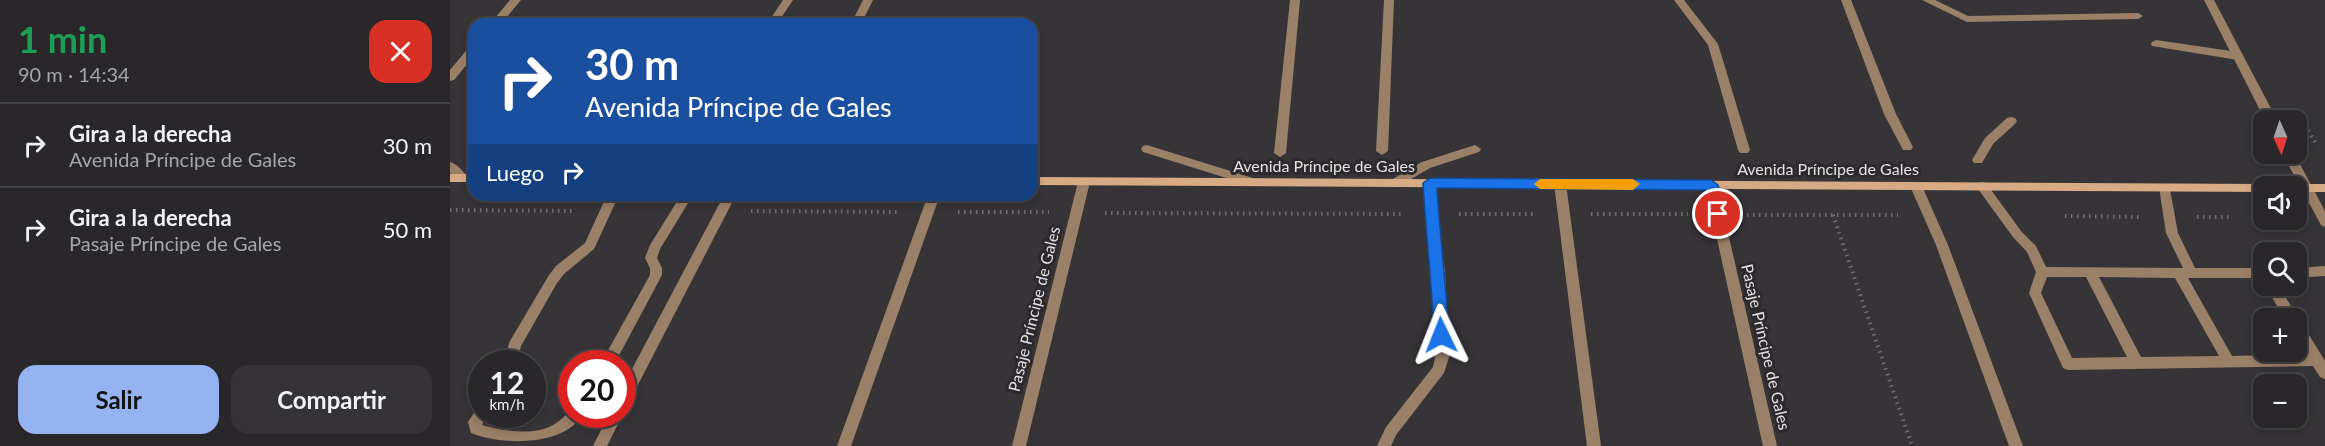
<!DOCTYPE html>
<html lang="es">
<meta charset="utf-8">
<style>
:root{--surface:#292729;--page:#353335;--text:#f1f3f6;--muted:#a5a5a8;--line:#454446;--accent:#95b2f1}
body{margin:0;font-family:Lato,sans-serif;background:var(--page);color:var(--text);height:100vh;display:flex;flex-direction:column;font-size:22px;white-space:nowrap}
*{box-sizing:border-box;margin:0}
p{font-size:20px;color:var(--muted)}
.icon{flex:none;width:33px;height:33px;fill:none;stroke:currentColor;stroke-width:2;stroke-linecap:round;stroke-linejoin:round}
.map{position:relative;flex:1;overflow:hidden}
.side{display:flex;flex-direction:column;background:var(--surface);width:450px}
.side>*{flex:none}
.top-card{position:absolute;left:18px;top:18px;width:570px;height:183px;border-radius:18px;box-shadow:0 3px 9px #0003,0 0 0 2px var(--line);background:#1a4fa0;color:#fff;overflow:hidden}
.needle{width:39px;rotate:177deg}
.tools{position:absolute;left:1803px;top:110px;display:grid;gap:12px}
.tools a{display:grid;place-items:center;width:54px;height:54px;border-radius:12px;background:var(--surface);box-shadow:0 3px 9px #0003,0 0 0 2px var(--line);font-size:30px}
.speed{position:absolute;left:18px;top:350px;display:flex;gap:12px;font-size:30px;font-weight:700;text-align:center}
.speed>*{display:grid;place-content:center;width:78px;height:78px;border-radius:50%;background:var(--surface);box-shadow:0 3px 9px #0003,0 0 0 2px var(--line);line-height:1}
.speed small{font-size:15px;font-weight:400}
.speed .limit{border:9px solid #d22;background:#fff;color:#111}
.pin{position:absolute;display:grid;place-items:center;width:51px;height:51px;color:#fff;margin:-26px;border:3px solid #fff;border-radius:50%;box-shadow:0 2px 6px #0007}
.me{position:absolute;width:66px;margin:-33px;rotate:358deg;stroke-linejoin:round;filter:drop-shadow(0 0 4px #0008)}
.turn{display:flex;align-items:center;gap:21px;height:126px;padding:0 18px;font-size:27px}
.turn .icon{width:78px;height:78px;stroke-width:2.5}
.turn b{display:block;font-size:42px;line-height:51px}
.then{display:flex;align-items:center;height:57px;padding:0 18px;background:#0003;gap:12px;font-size:22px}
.round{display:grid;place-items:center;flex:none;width:63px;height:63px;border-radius:18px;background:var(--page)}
.head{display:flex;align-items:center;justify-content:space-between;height:102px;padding:0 18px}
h1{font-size:36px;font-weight:700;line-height:45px;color:#1e9e55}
.action{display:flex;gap:12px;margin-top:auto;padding:12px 18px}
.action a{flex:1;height:69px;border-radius:18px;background:var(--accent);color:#111;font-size:24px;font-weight:700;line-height:69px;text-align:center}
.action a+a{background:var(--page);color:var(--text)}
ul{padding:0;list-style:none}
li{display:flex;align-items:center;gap:18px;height:84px;padding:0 18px;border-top:2px solid var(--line)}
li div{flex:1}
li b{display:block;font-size:22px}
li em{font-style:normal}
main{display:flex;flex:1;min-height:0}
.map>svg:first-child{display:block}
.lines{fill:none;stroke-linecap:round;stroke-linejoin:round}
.path{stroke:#706e70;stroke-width:4;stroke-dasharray:1.5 4.5;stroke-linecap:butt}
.service{fill:#9b8068;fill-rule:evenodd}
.minor{fill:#9b8068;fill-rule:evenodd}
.tertiary{fill:#9b8068;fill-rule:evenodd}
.secondary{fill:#d5aa84;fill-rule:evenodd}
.route{fill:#1a73e8;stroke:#114b97;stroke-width:1.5}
.slow{fill:#f59e0b}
.labels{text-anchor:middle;stroke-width:6;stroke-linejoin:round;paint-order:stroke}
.street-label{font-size:16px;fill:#e3e1e3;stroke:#2d2a2d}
</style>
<main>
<section class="side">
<div class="head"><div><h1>1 min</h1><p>90 m · 14:34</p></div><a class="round" style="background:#d93025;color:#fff"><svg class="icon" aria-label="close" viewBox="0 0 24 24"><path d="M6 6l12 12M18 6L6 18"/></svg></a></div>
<ul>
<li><svg class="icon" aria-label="right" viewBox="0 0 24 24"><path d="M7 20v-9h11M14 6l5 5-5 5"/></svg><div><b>Gira a la derecha</b><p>Avenida Príncipe de Gales</p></div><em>30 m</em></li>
<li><svg class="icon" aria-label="right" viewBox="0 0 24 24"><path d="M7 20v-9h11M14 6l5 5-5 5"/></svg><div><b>Gira a la derecha</b><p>Pasaje Príncipe de Gales</p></div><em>50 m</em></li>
</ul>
<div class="action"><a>Salir</a><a>Compartir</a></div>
</section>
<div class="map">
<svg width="1875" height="446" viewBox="0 0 1875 446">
<rect width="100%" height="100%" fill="#373437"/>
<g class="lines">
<g class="path">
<polyline points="1849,115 1865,142"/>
<polyline points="0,210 125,211"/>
<polyline points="301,211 449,212"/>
<polyline points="508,212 599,212"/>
<polyline points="655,213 953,214"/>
<polyline points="1009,214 1085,214"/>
<polyline points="1141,214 1238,214"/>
<polyline points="1297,215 1448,215"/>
<polyline points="1383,215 1462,446"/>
<polyline points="1615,216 1691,217"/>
<polyline points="1747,217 1781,217"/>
</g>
<g class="service">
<polygon points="333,0 343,0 327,24 317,24"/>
<polygon points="413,0 423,0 411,24 401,24"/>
<polygon points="840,0 850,0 836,153 830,157 824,153"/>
<polygon points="1224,0 1234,0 1268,44 1300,150 1298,153 1290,153 1288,150 1258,45"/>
<polygon points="1391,0 1401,0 1446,114 1463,147 1461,150 1453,150 1434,114"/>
<polygon points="1472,0 1485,0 1518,16 1688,13 1693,16 1688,19 1517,22"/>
<polygon points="1706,40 1788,52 1793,56 1788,60 1702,46 1701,44 1702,42"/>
<polygon points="1561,117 1565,118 1567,121 1565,124 1543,144 1532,163 1524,163 1522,160 1535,138 1557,118"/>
<polygon points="697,145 806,179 808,182 802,186 693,152 691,149 693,146"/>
<polygon points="1025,145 1031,149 1029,152 980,168 949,186 945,187 939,183 941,180 972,162"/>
<path d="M0,162C7,164 14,172 18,178L16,181H8L0,173Z"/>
<polygon points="980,179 986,183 989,234 995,270 999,357 994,373 946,435 941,446 927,446 936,427 983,367 985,357 983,270 977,234 974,183"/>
<polygon points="1466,182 1472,186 1498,245 1573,446 1559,446 1486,245 1460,186"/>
<path d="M1532,182L1536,183L1571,231L1586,246L1596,267L1733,268L1716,233L1709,187L1711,184H1719L1728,233L1745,268H1814V278H1738L1782,356L1856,354L1846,338V321L1851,322L1875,361V379L1870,377L1863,366L1618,370L1613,368L1579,293L1586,272L1577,252L1563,237L1528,189L1526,186L1528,183ZM1597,277H1636L1677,357L1622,358L1591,293ZM1649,277L1725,278L1769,356L1691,357Z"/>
<polygon points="157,195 169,195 144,249 114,274 107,283 71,346 67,363 53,363 60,341 99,275 106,266 135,243"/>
<polygon points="231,195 243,195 210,249 207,258 212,268 212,275 165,363 151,363 200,275 200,268 195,258 200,245"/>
<polygon points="478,195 490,195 401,446 387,446"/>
<polygon points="1875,266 1875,276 1846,278 1846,268"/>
<polygon points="1815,285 1828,285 1846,314 1847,318 1846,320 1846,318 1834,318"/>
<path d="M32,406V414H38L32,425C53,431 84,436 103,425C110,421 116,415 122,409V414H133C115,446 53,446 21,433L18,422L27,408Z"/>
</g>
<g class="minor">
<polygon points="60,0 71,0 51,24 40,24"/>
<polygon points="934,0 944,0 938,151 932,155 926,151"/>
<polygon points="24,45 24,56 4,80 0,81 0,70 20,46"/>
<polygon points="634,178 640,182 576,446 562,446 628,182"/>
<polygon points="1110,180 1116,184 1151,446 1137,446 1104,184"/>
<polygon points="1261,181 1267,185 1327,446 1313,446 1255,185"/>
<polygon points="274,195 286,195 177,406 172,408 172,388"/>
<polygon points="172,413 173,414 157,446 143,446 159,414"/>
</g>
<g class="tertiary">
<polygon points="1754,0 1764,0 1827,120 1815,120"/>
<polygon points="1832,153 1844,153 1875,211 1875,227 1871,225"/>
</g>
<g class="secondary">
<rect x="0" y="174" width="24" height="8"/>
<polygon points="582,177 1814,184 1819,186 1814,186 1814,192 582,185"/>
<polygon points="1846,184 1875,184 1875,192 1846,192 1846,186 1841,186"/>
</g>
</g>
<path class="route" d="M980,178L1261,180L1268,185L1275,214L1273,218H1263L1255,190L987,188C990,237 996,286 999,335L997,340L991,341L986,340L984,335C982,284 976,234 973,183Z"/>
<polygon class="slow" points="1090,179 1183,179 1190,184 1183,190 1090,189 1084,184"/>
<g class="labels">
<g class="street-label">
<text x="874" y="172">Avenida Príncipe de Gales</text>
<text x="1378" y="175">Avenida Príncipe de Gales</text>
<text transform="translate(584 309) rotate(-76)" y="6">Pasaje Príncipe de Gales</text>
<text transform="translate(1316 347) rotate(77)" y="6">Pasaje Príncipe de Gales</text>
</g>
</g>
</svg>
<div class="tools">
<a><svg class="needle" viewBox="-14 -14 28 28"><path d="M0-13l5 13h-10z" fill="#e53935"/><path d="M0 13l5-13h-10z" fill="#a5a5a8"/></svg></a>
<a><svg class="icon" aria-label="sound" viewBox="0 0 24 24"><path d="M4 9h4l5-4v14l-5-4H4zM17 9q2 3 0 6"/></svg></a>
<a><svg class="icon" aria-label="search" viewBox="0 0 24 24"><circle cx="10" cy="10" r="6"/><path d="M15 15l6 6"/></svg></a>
<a>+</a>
<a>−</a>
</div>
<div class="speed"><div>12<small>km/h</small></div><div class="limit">20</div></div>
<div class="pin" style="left:1268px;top:214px;background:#d93025"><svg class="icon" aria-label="arrive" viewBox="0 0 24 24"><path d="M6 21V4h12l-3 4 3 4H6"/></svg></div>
<svg class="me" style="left:991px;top:335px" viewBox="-20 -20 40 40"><path d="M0-17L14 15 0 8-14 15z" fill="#1a73e8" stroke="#fff" stroke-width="4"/></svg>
<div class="top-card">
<div class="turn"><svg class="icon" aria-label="right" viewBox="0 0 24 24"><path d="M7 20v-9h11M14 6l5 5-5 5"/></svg><div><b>30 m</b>Avenida Príncipe de Gales</div></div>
<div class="then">Luego<svg class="icon" aria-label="right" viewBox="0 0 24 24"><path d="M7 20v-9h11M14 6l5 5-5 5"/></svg></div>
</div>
</div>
</main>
